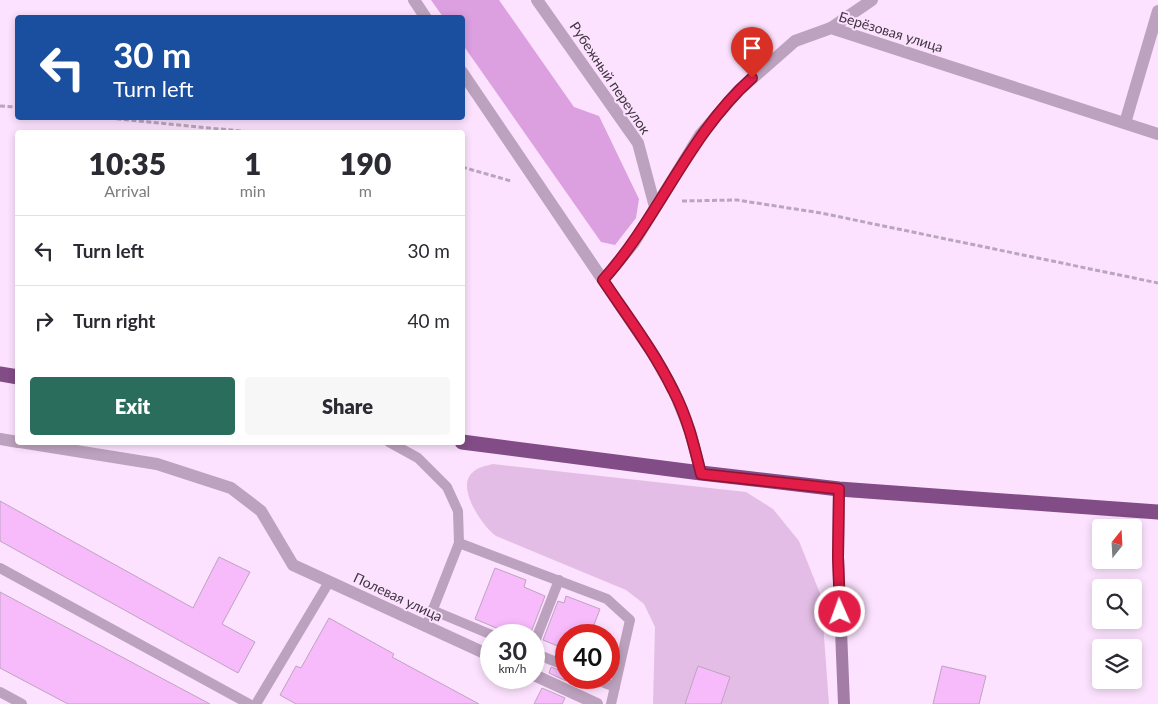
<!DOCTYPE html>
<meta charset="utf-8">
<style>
:root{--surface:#fff;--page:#f7f7f7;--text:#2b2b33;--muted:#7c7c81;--line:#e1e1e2;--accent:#2b6d5d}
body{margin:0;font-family:Lato,sans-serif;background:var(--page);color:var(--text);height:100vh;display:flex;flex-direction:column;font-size:19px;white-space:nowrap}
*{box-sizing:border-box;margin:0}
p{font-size:16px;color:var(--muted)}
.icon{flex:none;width:28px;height:28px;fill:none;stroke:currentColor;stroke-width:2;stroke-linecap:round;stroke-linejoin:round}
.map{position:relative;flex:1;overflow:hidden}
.sheet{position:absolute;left:15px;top:130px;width:450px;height:315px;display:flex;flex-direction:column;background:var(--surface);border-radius:5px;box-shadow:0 2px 8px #0003}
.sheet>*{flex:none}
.guide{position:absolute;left:15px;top:15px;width:450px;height:105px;border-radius:5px;box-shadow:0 2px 8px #0003;background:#1a4fa0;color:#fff;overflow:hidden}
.needle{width:32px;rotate:18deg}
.controls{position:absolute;left:1092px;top:519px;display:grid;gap:10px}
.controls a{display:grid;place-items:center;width:50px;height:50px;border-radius:5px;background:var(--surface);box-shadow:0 2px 8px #0003;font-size:25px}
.speed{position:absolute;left:480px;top:624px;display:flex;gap:10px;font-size:25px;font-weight:700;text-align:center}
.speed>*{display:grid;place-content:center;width:65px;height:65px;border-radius:50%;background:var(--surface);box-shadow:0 2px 8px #0003;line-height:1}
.speed small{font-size:12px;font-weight:400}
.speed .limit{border:8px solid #d22;background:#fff;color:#111}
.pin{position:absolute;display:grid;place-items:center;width:42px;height:42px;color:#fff;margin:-51px -21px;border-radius:50% 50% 50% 0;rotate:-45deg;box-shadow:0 0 5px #0007}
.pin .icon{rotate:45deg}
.me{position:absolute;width:55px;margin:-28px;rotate:358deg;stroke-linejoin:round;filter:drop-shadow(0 0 4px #0008)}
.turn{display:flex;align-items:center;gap:18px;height:105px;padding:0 15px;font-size:22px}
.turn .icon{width:65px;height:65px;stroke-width:2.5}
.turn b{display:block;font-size:35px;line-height:42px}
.eta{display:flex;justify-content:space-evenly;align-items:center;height:85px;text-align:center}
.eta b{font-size:30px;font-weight:800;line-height:35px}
.cta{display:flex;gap:10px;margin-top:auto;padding:10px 15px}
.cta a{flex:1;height:58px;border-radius:5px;background:var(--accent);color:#fff;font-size:20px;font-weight:800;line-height:58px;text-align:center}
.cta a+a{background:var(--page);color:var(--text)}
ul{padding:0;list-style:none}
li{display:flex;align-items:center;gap:15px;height:70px;padding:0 15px;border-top:1px solid var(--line)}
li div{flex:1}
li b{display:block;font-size:19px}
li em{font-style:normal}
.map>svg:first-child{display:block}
.green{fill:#e3bde5}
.forest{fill:#dca0e0}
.building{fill:#f7bafb;stroke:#bda4bf}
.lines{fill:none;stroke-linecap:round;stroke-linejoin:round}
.path{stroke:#baa6bc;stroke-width:3;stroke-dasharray:5 2.5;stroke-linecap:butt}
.lane{stroke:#bca2be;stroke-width:10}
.street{stroke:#bca2be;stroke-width:12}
.secondary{stroke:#a47da6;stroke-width:12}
.highway{stroke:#824c86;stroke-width:15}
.route-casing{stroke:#92132f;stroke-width:12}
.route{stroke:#e11d48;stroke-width:9}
.labels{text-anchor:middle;stroke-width:4;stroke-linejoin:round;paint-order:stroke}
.street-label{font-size:14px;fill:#3f3540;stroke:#fce2fe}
</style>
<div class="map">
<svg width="1158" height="704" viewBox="0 0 1158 704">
<rect width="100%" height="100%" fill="#fce2fe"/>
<path class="green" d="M493,464L746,492L773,509L799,541L821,596L829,704H653L655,627L644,604L626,590L496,536C483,527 457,489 471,474C477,467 485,466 493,464Z"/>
<polygon class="forest" points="431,0 499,0 574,107 599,116 639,199 636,218 615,245 601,242 463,45 462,18 443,17"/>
<g class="building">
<polygon points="0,501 193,608 219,557 250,572 222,624 255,642 238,673 0,541"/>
<polygon points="495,568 526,580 524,587 545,596 530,635 508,626 506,632 475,619"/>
<polygon points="0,592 210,704 68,704 0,668"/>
<polygon points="566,596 600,609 590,635 566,635 566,659 557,655 560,647 543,640 558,601 564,603"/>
<polygon points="329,618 394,654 392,657 479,704 296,704 280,695 296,666 301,668"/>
<polygon points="698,666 730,677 721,704 685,704"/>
<polygon points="942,666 986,676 979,704 933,704"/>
<polygon points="551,667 566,673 566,681 549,673"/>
<polygon points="542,688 565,698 562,704 534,704"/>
</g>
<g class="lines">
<g class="path">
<polyline points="0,106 18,107"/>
<polyline points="109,118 250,132"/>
<polyline points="462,167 511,181"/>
<polyline points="682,201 737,200 821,213 1158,283"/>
</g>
<g class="lane">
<polyline points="389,442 418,458 447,487 458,511 459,543 426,627"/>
<polyline points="459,543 607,599 630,620 611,704"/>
<polyline points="0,568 249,704"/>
<polyline points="432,610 492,635"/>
<polyline points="534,644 559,580"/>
<polyline points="534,653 566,666"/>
<polyline points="592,678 615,687"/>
<polyline points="0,692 22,704"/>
<polyline points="256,704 329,582"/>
</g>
<g class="street">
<polyline points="414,0 426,18"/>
<polyline points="537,0 638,143 655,207"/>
<polyline points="831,28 872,0"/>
<polyline points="462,72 653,354 674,391 690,431 701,473"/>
<polyline points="1125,123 1158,11"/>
<polyline points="603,280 633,244 700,135 738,91 795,41 831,28 1158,134"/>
<polyline points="0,439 18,442"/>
<polyline points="20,442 157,464 231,488 261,511 293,565 491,656"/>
<polyline points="534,675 597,704"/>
</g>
<polyline class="secondary" points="839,489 838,557 844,704"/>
<g class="highway">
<polyline points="0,374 18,377"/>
<polyline points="462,442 701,473 839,489 1158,512"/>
</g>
</g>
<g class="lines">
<g class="route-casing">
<path id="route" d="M752,78C688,135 659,218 603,280C627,316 654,351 673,390C687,416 694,445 701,474L839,489L838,557L840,612"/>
</g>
<use href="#route" class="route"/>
</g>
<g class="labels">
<g class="street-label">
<text transform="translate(891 32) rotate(17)" y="5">Берёзовая улица</text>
<text transform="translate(610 78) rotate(56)" y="5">Рубежный переулок</text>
<text transform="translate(398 597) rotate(25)" y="5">Полевая улица</text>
</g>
</g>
</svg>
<div class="controls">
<a><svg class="needle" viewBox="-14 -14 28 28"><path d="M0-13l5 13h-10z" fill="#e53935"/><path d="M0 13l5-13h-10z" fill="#7c7c81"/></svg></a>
<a><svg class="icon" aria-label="search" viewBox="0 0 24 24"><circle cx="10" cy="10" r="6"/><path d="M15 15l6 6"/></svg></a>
<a><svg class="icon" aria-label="layers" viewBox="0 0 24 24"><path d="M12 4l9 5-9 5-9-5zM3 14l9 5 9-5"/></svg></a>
</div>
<div class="speed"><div>30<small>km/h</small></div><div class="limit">40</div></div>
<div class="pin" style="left:752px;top:78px;background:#d93025"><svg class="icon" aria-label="arrive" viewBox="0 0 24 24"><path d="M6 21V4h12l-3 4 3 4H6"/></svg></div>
<svg class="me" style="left:840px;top:612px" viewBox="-20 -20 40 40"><circle r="17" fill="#e11d48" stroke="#fff" stroke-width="3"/><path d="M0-11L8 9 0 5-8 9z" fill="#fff"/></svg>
<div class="guide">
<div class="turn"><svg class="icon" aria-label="left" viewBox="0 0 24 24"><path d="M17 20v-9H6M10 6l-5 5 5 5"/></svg><div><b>30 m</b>Turn left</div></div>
</div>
<section class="sheet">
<div class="eta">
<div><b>10:35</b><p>Arrival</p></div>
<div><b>1</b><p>min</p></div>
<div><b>190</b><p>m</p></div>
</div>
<ul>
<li><svg class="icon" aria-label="left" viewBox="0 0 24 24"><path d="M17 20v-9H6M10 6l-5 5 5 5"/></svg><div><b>Turn left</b></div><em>30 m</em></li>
<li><svg class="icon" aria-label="right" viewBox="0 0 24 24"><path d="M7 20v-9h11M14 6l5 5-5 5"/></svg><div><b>Turn right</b></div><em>40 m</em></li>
</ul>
<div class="cta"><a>Exit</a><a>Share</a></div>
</section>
</div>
